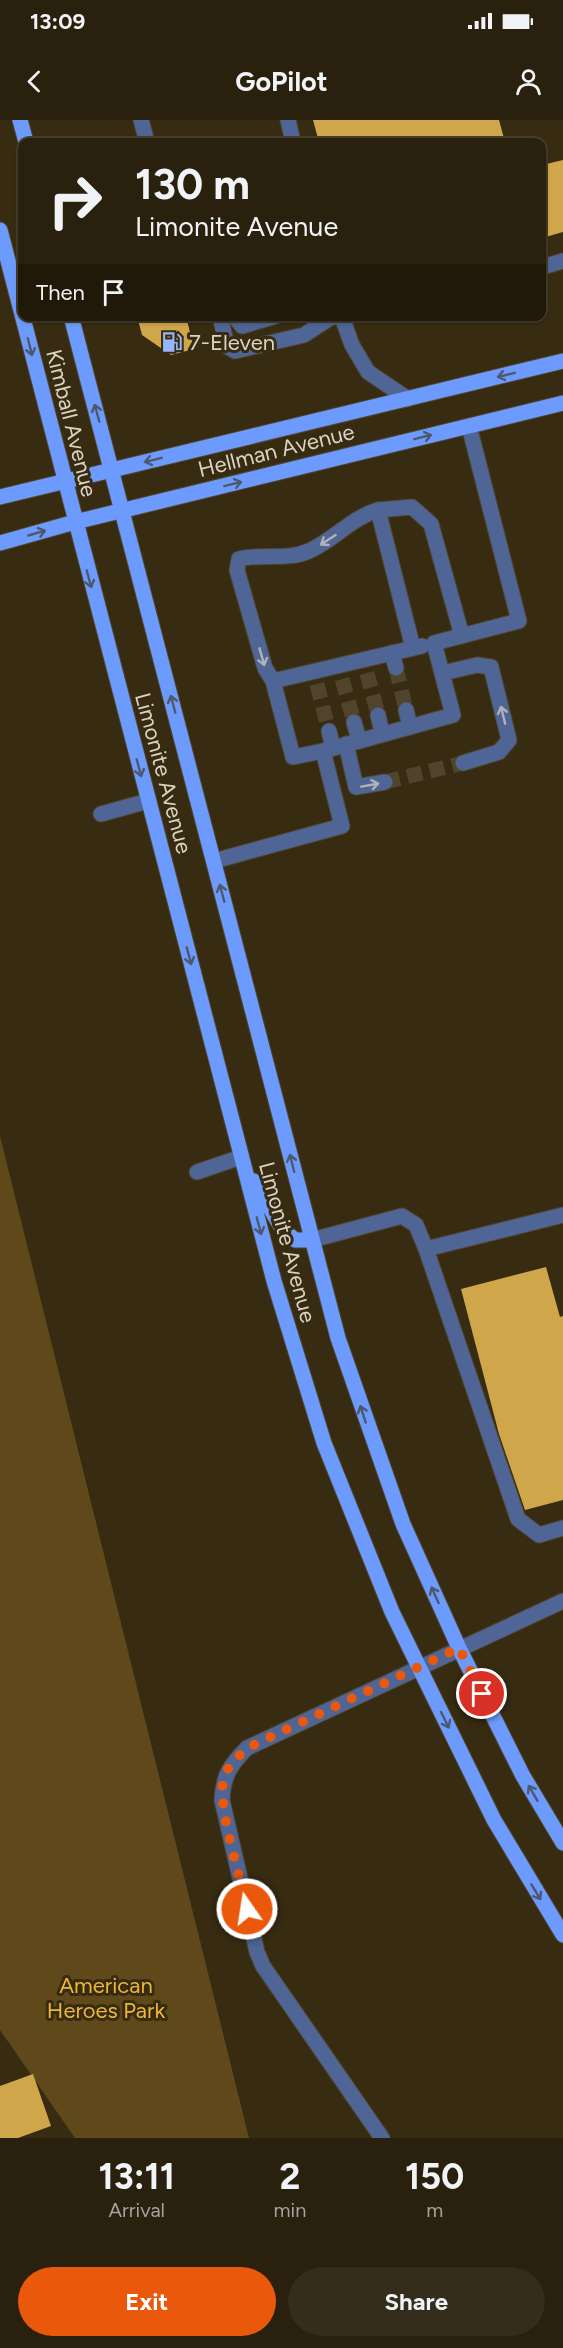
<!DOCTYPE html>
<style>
:root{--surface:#29200d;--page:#352d1b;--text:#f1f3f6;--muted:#a5a39d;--line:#453e2e;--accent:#ea580c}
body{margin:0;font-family:Figtree,sans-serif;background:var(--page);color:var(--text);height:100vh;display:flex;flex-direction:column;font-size:22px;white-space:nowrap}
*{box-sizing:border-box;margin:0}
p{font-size:20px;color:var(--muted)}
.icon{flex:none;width:33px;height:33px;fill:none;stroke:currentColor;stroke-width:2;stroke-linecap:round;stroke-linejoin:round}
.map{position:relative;height:2018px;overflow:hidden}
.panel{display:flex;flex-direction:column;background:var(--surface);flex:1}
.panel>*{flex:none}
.hud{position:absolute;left:18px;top:18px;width:528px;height:183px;border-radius:12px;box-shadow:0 2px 4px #0004,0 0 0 2px var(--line);background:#29200d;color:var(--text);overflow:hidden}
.pin{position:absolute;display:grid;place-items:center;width:51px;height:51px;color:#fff;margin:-26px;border:3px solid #fff;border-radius:50%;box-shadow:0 2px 6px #0007}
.me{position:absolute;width:66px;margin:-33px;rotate:347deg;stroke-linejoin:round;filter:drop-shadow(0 0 4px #0008)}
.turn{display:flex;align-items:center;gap:21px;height:126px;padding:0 18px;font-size:27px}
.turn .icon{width:78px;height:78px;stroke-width:2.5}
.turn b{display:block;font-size:42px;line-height:51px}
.then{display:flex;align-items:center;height:57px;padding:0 18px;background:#0003;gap:12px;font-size:22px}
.eta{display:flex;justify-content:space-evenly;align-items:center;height:102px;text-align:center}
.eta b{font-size:36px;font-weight:700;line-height:42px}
.action{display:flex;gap:12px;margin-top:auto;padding:12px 18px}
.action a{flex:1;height:69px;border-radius:36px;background:var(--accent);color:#fff;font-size:24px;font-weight:700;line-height:69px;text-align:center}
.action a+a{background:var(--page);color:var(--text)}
.status{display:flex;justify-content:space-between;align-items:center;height:42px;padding:0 30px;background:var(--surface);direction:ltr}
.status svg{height:16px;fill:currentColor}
header{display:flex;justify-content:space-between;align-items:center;height:78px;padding:0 18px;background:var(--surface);font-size:27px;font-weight:700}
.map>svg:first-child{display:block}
.green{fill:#5f491b}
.building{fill:#d0a64a}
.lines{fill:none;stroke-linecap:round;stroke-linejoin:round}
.minor-tunnel{stroke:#50442c;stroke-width:15;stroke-dasharray:15 8;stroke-linecap:butt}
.minor-casing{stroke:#51462e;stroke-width:17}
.major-casing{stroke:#51462e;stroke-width:17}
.minor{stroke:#4e6595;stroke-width:15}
.major{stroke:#6d9bfd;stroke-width:15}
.oneway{stroke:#4d586f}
.oneway2{stroke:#b1b2b6}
.route{stroke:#ea580c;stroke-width:10;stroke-dasharray:0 18}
.labels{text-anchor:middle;stroke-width:6;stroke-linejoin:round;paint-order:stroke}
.poi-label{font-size:22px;fill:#dbd3c4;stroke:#372b11;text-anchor:start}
.street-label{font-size:22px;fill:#dbd3c4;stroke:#372b11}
.park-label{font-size:22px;fill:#eeb736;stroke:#372b11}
</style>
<div class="status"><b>13:09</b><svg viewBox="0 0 49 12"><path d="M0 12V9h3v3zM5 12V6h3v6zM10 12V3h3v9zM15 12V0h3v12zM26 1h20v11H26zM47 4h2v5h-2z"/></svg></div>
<header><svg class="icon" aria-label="back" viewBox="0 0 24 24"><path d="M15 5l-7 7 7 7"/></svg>GoPilot<svg class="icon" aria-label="person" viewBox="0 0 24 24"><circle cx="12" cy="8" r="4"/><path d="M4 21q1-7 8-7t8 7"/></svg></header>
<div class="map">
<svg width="563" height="2018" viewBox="0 0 563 2018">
<rect width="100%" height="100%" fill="#372b11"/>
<polygon class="green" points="0,1016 249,2018 75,2018 0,1910"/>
<g class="building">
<polygon points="313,0 499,0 505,22 319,22"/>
<polygon points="563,40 563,112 542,118 542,45"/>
<polygon points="137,196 186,196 194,229 171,235 142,215"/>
<polygon points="546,1147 560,1197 563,1196 563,1380 525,1390 499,1314 461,1169"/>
<polygon points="33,1954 51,2006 18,2018 0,2018 0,1966"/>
</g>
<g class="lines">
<g class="minor-tunnel">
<polyline points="396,548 406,590"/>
<polyline points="367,553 378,595"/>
<polyline points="342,559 354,602"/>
<polyline points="317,564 329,611"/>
<polyline points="385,662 463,643"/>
</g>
<g class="minor-casing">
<g id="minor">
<polyline points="141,0 147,22"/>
<polyline points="288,0 293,22"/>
<polyline points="542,147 563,141"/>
<polyline points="220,196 227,226 235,231 304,215 330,198"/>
<polyline points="234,196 242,206 276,196"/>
<polyline points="320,197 342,197 352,225 368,252 408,279"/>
<polyline points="413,528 378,390 412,387 431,404 462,516"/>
<polyline points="392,533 396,548"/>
<polyline points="443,553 477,545 491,547 509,620 499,632 463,643"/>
<path d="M273,561L265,548L237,450L239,439C262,433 286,441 309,431C334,420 351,398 378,390"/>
<polyline points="406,590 410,607"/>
<polyline points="378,595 382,613"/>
<polyline points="354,602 359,620"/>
<polyline points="329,611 333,628"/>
<polyline points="346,624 356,667 385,662"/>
<polyline points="323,631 293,637 273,561 422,526"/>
<polyline points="101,694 148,681"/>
<polyline points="214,741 342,706 323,631 453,595 434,523 519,501 469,306"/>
<polyline points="197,1052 241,1037"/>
<polyline points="563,1095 426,1129 518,1399 539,1415 563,1408"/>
<polyline points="312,1120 402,1096 416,1105 426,1129"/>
<path d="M382,2018L263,1846L257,1832L222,1680C223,1656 230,1645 247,1628L563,1481"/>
</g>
</g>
<g class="major-casing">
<g id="major">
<polyline points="20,0 26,22"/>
<polyline points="0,110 274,1161 324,1323 392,1492 494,1700 563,1815"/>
<polyline points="71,196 338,1218 403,1404 459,1528 523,1656 563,1723"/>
<polyline points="0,377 563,241"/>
<polyline points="0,423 75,402 563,283"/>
<polyline points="254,1061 283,1110 295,1120 312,1120"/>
</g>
</g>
<use href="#minor" class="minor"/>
<use href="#major" class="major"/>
</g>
<defs><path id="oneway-shaft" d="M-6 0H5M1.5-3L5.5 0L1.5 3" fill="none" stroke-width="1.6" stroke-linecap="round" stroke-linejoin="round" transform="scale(1.5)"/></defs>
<g class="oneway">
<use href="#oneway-shaft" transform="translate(30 227) rotate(76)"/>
<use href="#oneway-shaft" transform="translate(506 255) rotate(166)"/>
<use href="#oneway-shaft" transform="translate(97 293) rotate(-105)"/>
<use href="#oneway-shaft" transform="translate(423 317) rotate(-14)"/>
<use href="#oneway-shaft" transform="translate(153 340) rotate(166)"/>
<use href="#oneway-shaft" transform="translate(233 364) rotate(-14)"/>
<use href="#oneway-shaft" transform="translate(37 413) rotate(-16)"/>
<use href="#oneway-shaft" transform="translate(89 459) rotate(75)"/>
<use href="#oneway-shaft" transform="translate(173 584) rotate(-105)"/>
<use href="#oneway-shaft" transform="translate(139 648) rotate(75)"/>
<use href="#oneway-shaft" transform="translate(222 773) rotate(-105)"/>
<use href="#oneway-shaft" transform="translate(189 836) rotate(75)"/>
<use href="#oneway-shaft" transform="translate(292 1043) rotate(-104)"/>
<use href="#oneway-shaft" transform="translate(259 1106) rotate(75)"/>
<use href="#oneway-shaft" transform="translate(363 1294) rotate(-108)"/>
<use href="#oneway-shaft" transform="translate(435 1475) rotate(-114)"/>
<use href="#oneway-shaft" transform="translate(445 1600) rotate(64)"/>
<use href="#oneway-shaft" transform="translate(533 1673) rotate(-120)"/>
<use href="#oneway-shaft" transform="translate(536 1772) rotate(59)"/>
</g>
<g class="oneway2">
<use href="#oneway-shaft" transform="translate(328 420) rotate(147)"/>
<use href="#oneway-shaft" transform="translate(262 537) rotate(74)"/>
<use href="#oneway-shaft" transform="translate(503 595) rotate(-104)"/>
<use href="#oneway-shaft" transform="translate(370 665) rotate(-10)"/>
</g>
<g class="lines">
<path class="route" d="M247,1789C241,1759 218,1688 223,1661C226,1647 237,1638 247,1628L459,1528L482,1574"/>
</g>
<defs>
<g id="fuel-bare" transform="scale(1.62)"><path d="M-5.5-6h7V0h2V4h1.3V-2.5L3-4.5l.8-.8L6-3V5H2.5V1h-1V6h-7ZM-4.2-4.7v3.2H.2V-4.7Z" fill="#95b7fd" stroke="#372b11" stroke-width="2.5" paint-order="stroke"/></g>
</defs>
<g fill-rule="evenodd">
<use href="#fuel-bare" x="172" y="222"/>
</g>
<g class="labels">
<g class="poi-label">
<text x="189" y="230">7-Eleven</text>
</g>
<g class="street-label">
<text transform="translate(72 303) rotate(76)" y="8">Kimball Avenue</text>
<text transform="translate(276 330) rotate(-14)" y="8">Hellman Avenue</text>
<text transform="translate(164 653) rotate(75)" y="8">Limonite Avenue</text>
<text transform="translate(288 1122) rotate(75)" y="8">Limonite Avenue</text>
</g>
<g class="park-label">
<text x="106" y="1873">American<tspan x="106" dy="25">Heroes Park</tspan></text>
</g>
</g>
</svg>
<div class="pin" style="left:482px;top:1574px;background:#d93025"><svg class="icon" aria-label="arrive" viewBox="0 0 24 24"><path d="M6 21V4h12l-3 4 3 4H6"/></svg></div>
<svg class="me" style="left:247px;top:1789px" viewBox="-20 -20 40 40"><circle r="17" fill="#ea580c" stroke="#fff" stroke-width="3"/><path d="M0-11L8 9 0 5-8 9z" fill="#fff"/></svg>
<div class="hud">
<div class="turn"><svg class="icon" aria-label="right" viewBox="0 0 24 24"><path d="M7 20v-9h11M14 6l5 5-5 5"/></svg><div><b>130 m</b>Limonite Avenue</div></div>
<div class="then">Then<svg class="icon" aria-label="arrive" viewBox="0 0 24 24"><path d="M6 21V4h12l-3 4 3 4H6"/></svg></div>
</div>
</div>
<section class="panel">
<div class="eta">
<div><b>13:11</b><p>Arrival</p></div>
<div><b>2</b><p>min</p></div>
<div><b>150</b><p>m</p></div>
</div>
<div class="action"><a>Exit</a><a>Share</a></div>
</section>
